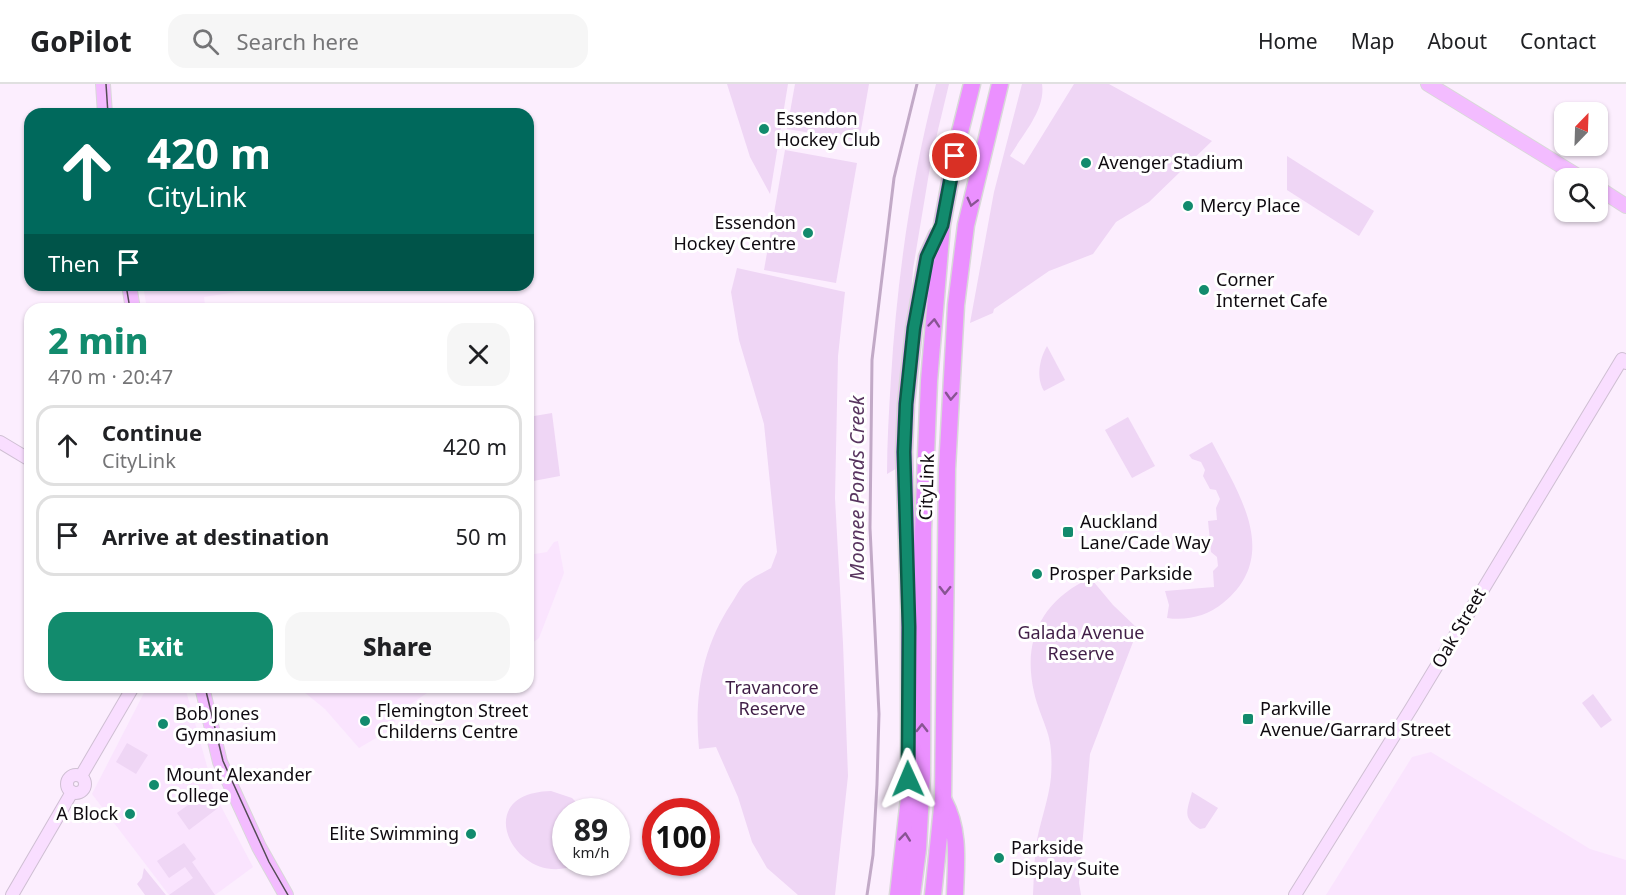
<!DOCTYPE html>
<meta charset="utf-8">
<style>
:root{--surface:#fff;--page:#f6f6f6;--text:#202124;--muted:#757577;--line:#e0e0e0;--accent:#128b6d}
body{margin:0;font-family:"Noto Sans",sans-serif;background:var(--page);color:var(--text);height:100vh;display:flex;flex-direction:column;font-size:22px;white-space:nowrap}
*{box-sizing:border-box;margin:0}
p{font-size:20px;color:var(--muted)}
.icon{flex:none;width:33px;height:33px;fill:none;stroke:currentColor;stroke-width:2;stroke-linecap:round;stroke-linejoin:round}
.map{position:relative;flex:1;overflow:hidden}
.side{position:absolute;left:24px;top:219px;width:510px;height:390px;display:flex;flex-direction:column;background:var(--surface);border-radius:18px;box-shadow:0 2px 4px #0004}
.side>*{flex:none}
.hud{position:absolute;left:24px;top:24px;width:510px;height:183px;border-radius:18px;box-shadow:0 2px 4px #0004;background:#00695c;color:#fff;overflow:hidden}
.needle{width:39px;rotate:23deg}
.controls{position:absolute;left:1554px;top:18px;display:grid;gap:12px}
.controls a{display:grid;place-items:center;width:54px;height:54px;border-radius:12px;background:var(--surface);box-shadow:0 2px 4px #0004;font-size:30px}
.speed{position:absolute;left:552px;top:714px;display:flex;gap:12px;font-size:30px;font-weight:700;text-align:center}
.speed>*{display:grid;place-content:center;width:78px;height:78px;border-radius:50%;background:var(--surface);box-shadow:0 2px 4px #0004;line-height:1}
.speed small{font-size:15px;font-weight:400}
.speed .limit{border:9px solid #d22;background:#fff;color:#111}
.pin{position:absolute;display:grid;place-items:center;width:51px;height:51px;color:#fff;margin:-26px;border:3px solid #fff;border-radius:50%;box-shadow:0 2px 6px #0007}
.me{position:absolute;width:66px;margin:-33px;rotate:359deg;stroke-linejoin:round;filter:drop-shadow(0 0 4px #0008)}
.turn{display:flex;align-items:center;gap:21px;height:126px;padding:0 24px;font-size:27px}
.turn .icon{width:78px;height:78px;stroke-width:2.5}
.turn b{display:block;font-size:42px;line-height:51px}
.then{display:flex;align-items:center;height:57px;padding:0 24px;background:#0003;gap:12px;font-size:22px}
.round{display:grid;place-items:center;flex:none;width:63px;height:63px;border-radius:18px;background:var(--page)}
.summary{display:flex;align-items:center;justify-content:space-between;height:102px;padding:0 24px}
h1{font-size:36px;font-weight:800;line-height:45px;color:var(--accent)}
.button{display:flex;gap:12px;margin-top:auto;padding:12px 24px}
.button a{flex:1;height:69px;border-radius:18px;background:var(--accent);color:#fff;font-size:24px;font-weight:800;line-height:69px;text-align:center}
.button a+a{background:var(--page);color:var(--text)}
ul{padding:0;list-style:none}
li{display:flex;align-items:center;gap:18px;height:81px;margin:0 12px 9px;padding:0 12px;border:3px solid var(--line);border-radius:18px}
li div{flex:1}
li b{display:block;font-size:22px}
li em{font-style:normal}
header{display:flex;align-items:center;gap:36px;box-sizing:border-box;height:84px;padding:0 30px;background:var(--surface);border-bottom:2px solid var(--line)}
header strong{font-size:28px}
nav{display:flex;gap:33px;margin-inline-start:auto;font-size:21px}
.search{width:420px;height:54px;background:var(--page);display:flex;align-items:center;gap:15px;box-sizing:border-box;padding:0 21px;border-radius:18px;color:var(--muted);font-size:22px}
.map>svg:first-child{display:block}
.built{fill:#fae4fe}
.green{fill:#efd6f5}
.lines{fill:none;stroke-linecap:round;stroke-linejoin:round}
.stream{stroke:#c2a9c7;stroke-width:3}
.secondary-casing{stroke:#cfbfd3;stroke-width:14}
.primary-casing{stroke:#d9d8d9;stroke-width:16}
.highway-casing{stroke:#d9d8d9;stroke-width:19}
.secondary{stroke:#f9deff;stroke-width:12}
.primary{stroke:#f3bcff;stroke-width:14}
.highway{stroke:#eb90ff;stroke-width:16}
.tram{stroke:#534b54;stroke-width:1.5}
.oneway{stroke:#885493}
.route-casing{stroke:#0c5a47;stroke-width:15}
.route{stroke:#128b6d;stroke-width:10}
.poi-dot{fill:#128b6d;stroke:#fff;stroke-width:2}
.labels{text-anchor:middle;stroke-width:6;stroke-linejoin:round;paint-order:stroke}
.poi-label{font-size:18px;fill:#0f0a10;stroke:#fff;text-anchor:start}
.street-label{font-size:18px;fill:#0f0a10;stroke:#fff}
.park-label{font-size:18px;fill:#401e47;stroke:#fff}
.water-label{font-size:20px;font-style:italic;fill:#593660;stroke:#fff}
</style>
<header>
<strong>GoPilot</strong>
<div class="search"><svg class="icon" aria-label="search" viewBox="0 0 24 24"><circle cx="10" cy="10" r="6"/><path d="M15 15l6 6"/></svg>Search here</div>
<nav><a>Home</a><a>Map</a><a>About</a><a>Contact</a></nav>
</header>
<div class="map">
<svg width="1626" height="811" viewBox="0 0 1626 811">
<rect width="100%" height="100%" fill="#fceefe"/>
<g class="built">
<polygon points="143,201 262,201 263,204 204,213 205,221 182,225 147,225"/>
<polygon points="558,457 564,489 539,554 528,562 528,471 547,468 554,458"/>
<polygon points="147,603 185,603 215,711 253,783 215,811 169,811 92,710"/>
<polygon points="298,603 436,603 397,629 393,644 359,664 325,625"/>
<polygon points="1431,668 1590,765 1626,776 1626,811 1326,811 1412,673"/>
</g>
<g class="green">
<polygon points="727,0 788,0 770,110 750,73"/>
<polygon points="795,0 869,0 859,57 787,45"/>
<path d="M936,0H949L932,71L913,185L899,383L887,390C887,358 889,326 891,294C897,194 911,97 936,0Z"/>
<path d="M1022,0H1042C1046,26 1022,51 1010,72L1024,81L1074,0H1109L1212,57L1149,118L1116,138L1093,170L1049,187L994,225L993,229L970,239L994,108Z"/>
<polygon points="785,66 857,79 836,199 764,186"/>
<polygon points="1287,72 1374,127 1359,152 1287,106"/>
<path d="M737,184L845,208L838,272L835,414L843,559L848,692L835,811H798L767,784L752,758L738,713L716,663L699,665C694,613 702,564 731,520C736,513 740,503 747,498C754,492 763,489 771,484L777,468L764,340L739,256L731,208Z"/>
<path d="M1047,262L1065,296L1044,307C1036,294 1039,276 1047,262Z"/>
<polygon points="552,329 560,392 528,398 528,333"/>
<polygon points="1128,333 1155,382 1132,394 1105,346"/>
<path d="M1212,358C1238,409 1282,471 1223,519C1207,532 1187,537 1167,534L1169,521L1165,507L1214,503L1213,487L1218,482L1217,473L1211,468L1208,437L1217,436L1216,424L1220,415L1216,406L1210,405L1203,392L1205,386L1201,378L1192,375L1189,371Z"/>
<path d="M1084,497H1093L1113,521L1138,545L1090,670L1079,799L1081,811H1033C1034,793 1034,774 1037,756C1041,735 1049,714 1051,693C1052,679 1052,661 1047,647C1043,634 1037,622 1034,608C1023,559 1039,521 1084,497Z"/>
<polygon points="1593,610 1612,636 1601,644 1582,619"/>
<polygon points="127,659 148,671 136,690 116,678"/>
<path d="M551,707L572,714L585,727L566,728V778L580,779C519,811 464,709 551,707Z"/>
<polygon points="206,708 218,724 189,746 177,729"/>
<path d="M1192,708L1218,724L1205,744L1200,745C1182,734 1187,727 1192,708Z"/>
<polygon points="184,759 196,775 192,778 215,811 169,811 193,794 185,783 169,794 157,777"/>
<polygon points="144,784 166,811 145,811 137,800 142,794"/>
</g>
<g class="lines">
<polyline class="stream" points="867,811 873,771 877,700 879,630 870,444 872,276 894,94 917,0"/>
<g class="secondary-casing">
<g id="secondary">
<polyline points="0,358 30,376"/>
<circle cx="76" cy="700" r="9"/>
<polyline points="81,692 133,603"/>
<polyline points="12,811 72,708"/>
<polyline points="1295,811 1412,623 1622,275 1626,279"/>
</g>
</g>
<g class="primary-casing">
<g id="primary">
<polyline points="103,0 105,30"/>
<polyline points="1428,0 1581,94"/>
<polyline points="1598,104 1626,122"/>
<polyline points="129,201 133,225"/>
<polyline points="202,603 220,678 259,763 286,811"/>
</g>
</g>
<g class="highway-casing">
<g id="highway">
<path d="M944,717C960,747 956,778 955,811"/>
<polyline points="898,811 909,714 909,522 904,368 906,320 914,244 927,173 937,151"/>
<polyline points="912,811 918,765 922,691 923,446 929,297 942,141 957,60 972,0"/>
<polyline points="933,811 943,714 947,385 956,221 966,141 1000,0"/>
</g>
</g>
<use href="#secondary" class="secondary"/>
<use href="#primary" class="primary"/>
<use href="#highway" class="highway"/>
<g class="tram">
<polyline points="106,0 108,30"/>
<polyline points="126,201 130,225"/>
<polyline points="205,603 223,677 269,778 288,811"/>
</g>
</g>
<defs><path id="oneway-chevron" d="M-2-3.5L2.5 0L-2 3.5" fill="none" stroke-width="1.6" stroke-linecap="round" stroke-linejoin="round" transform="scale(1.5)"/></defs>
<g class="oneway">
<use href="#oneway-chevron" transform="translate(972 118) rotate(104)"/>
<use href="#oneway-chevron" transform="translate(934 239) rotate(-85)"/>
<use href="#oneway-chevron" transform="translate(951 312) rotate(93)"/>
<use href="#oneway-chevron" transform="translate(945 506) rotate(91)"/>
<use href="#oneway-chevron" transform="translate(922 644) rotate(-90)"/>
<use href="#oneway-chevron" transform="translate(905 753) rotate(-84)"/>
</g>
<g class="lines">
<g class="route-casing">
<polyline id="route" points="908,695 909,543 904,368 906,320 914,244 927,173 942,141 955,72"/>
</g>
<use href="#route" class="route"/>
</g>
<g class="poi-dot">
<circle cx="764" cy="45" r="6"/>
<circle cx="1086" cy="79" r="6"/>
<circle cx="1188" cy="122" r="6"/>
<circle cx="808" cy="149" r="6"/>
<circle cx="1204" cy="206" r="6"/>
<rect x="1062" y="442" width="12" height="12" rx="3"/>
<circle cx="1037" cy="490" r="6"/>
<rect x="1242" y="629" width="12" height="12" rx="3"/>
<circle cx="365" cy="637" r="6"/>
<circle cx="163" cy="640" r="6"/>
<circle cx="154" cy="701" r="6"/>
<circle cx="130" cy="730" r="6"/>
<circle cx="471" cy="750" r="6"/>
<circle cx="999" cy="774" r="6"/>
</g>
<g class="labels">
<g class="poi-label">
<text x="776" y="41">Essendon<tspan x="776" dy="21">Hockey Club</tspan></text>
<text x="1098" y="85">Avenger Stadium</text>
<text x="1200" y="128">Mercy Place</text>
<text x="796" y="145" text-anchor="end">Essendon<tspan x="796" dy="21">Hockey Centre</tspan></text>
<text x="1216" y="202">Corner<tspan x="1216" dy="21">Internet Cafe</tspan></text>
<text x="1080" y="444">Auckland<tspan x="1080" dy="21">Lane/Cade Way</tspan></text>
<text x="1049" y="496">Prosper Parkside</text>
<text x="1260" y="631">Parkville<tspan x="1260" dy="21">Avenue/Garrard Street</tspan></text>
<text x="377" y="633">Flemington Street<tspan x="377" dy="21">Childerns Centre</tspan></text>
<text x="175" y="636">Bob Jones<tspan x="175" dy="21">Gymnasium</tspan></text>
<text x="166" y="697">Mount Alexander<tspan x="166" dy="21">College</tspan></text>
<text x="118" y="736" text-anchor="end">A Block</text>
<text x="459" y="756" text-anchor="end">Elite Swimming</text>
<text x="1011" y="770">Parkside<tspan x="1011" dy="21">Display Suite</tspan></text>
</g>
<g class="street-label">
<text transform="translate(927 403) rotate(-88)" y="6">CityLink</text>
<text transform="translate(1459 544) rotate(-60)" y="6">Oak Street</text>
</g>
<g class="park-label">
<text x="1081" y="555">Galada Avenue<tspan x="1081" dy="21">Reserve</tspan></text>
<text x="772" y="610">Travancore<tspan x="772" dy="21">Reserve</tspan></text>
</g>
<g class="water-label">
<text transform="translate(857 404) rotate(-90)" y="7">Moonee Ponds Creek</text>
</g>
</g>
</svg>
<div class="controls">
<a><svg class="needle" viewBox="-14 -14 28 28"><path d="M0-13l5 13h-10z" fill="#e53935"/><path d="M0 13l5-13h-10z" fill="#757577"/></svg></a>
<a><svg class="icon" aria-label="search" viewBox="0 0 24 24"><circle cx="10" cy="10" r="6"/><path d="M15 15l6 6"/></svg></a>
</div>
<div class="speed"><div>89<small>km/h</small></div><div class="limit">100</div></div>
<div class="pin" style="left:955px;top:72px;background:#d93025"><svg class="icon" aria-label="arrive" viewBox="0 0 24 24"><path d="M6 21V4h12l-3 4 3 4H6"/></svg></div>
<svg class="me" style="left:908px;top:695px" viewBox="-20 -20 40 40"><path d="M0-17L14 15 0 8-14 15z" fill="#128b6d" stroke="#fff" stroke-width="4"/></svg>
<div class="hud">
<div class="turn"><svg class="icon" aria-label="ahead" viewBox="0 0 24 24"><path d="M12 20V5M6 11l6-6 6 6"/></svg><div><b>420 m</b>CityLink</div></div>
<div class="then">Then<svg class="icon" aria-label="arrive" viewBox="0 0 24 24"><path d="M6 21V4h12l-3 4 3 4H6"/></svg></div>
</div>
<section class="side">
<div class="summary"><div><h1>2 min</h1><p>470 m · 20:47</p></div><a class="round"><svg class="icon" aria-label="close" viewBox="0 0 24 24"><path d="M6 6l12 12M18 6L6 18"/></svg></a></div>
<ul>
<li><svg class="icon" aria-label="ahead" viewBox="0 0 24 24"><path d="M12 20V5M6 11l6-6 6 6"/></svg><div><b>Continue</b><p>CityLink</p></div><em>420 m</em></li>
<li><svg class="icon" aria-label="arrive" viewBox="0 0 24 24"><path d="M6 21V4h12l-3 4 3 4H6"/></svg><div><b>Arrive at destination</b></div><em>50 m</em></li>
</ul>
<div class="button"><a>Exit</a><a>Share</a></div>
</section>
</div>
